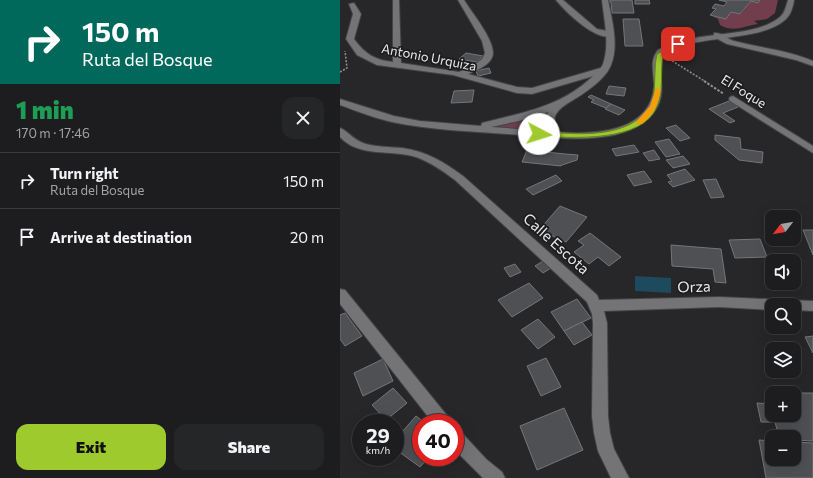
<!DOCTYPE html>
<meta charset="utf-8">
<style>
:root{--surface:#1d1d1f;--page:#252628;--text:#f1f3f6;--muted:#a0a2a4;--line:#3b3b3d;--accent:#9fca2d}
body{margin:0;font-family:Commissioner,sans-serif;background:var(--page);color:var(--text);height:100vh;display:flex;flex-direction:column;font-size:15px;white-space:nowrap}
*{box-sizing:border-box;margin:0}
p{font-size:13px;color:var(--muted)}
.icon{flex:none;width:22px;height:22px;fill:none;stroke:currentColor;stroke-width:2;stroke-linecap:round;stroke-linejoin:round}
.map{position:relative;flex:1;overflow:hidden}
.side{display:flex;flex-direction:column;background:var(--surface);width:340px}
.side>*{flex:none}
.guide{background:#00695c;color:#fff;overflow:hidden}
.needle{width:26px;rotate:239deg}
.fabs{position:absolute;left:425px;top:210px;display:grid;gap:8px}
.fabs a{display:grid;place-items:center;width:36px;height:36px;border-radius:8px;background:var(--surface);box-shadow:0 4px 16px #0002,0 0 0 1px var(--line);font-size:20px}
.speed{position:absolute;left:12px;top:414px;display:flex;gap:8px;font-size:20px;font-weight:700;text-align:center}
.speed>*{display:grid;place-content:center;width:52px;height:52px;border-radius:50%;background:var(--surface);box-shadow:0 4px 16px #0002,0 0 0 1px var(--line);line-height:1}
.speed small{font-size:10px;font-weight:400}
.speed .limit{border:6px solid #d22;background:#fff;color:#111}
.pin{position:absolute;display:grid;place-items:center;width:34px;height:34px;color:#fff;margin:-17px;border-radius:8px;box-shadow:0 2px 6px #0006}
.me{position:absolute;width:44px;margin:-22px;rotate:95deg;stroke-linejoin:round;filter:drop-shadow(0 0 3px #0008)}
.turn{display:flex;align-items:center;gap:14px;height:84px;padding:0 16px;font-size:18px}
.turn .icon{width:52px;height:52px;stroke-width:2.5}
.turn b{display:block;font-size:28px;line-height:34px}
.round{display:grid;place-items:center;flex:none;width:42px;height:42px;border-radius:12px;background:var(--page)}
.overview{display:flex;align-items:center;justify-content:space-between;height:68px;padding:0 16px}
h1{font-size:24px;font-weight:800;line-height:30px;color:#1e9e55}
.button{display:flex;gap:8px;margin-top:auto;padding:8px 16px}
.button a{flex:1;height:46px;border-radius:12px;background:var(--accent);color:#111;font-size:16px;font-weight:800;line-height:46px;text-align:center}
.button a+a{background:var(--page);color:var(--text)}
ul{padding:0;list-style:none}
li{display:flex;align-items:center;gap:12px;height:56px;padding:0 16px;border-top:1px solid var(--line)}
li div{flex:1}
li b{display:block;font-size:15px}
li em{font-style:normal}
main{display:flex;flex:1;min-height:0}
.map>svg:first-child{display:block}
.green{fill:#723e4d}
.water{fill:#1d4a5c}
.building{fill:#4e5053;stroke:#747679}
.lines{fill:none;stroke-linecap:round;stroke-linejoin:round}
.street-casing{stroke:#444446;stroke-width:2}
.secondary-casing{stroke:#444446;stroke-width:2}
.path-far1{stroke:#919192;stroke-width:1.5;stroke-dasharray:2 1.5;stroke-linecap:butt}
.path{stroke:#919192;stroke-width:2;stroke-dasharray:2.5 1.5;stroke-linecap:butt}
.street{fill:#747376;fill-rule:evenodd}
.secondary{fill:#747376;fill-rule:evenodd}
.route{fill:#9fca2d;stroke:#67831d}
.slow{fill:#f59e0b}
.labels{text-anchor:middle;stroke-width:3.5;stroke-linejoin:round;paint-order:stroke}
.far-street-label{font-size:13px;fill:#eaeaeb;stroke:#1d1d20}
.street-label{font-size:15px;fill:#eaeaeb;stroke:#1d1d20}
</style>
<main>
<section class="side">
<div class="guide">
<div class="turn"><svg class="icon" aria-label="right" viewBox="0 0 24 24"><path d="M7 20v-9h11M14 6l5 5-5 5"/></svg><div><b>150 m</b>Ruta del Bosque</div></div>
</div>
<div class="overview"><div><h1>1 min</h1><p>170 m · 17:46</p></div><a class="round"><svg class="icon" aria-label="close" viewBox="0 0 24 24"><path d="M6 6l12 12M18 6L6 18"/></svg></a></div>
<ul>
<li><svg class="icon" aria-label="right" viewBox="0 0 24 24"><path d="M7 20v-9h11M14 6l5 5-5 5"/></svg><div><b>Turn right</b><p>Ruta del Bosque</p></div><em>150 m</em></li>
<li><svg class="icon" aria-label="arrive" viewBox="0 0 24 24"><path d="M6 21V4h12l-3 4 3 4H6"/></svg><div><b>Arrive at destination</b></div><em>20 m</em></li>
</ul>
<div class="button"><a>Exit</a><a>Share</a></div>
</section>
<div class="map">
<svg width="473" height="478" viewBox="0 0 473 478">
<rect width="100%" height="100%" fill="#272729"/>
<g class="green">
<path d="M420,0H438L435,13L427,19L414,21L418,24C404,26 394,33 380,25L378,19L370,15L386,19L391,12L401,14L411,1L418,3Z"/>
<polygon points="209,110 202,131 147,127"/>
</g>
<polygon class="water" points="295,276 331,278 331,293 295,291"/>
<g class="building">
<polygon points="268,0 292,0 294,13 272,13 271,2 268,2"/>
<polygon points="295,0 309,0 310,4 295,4"/>
<polygon points="379,0 420,0 418,3 411,1 400,14 391,12 386,19 370,15 376,9 372,8 375,4 384,6 387,2"/>
<polygon points="283,19 299,19 303,46 285,46"/>
<polygon points="126,53 143,56 137,62 119,59"/>
<polygon points="149,68 151,73 138,76 136,71"/>
<polygon points="269,86 286,88 284,96 266,94"/>
<polygon points="134,90 132,102 111,103 114,91"/>
<polygon points="251,95 271,104 266,108 251,102 254,100 248,97"/>
<polygon points="389,101 398,107 383,113 395,121 390,123 369,109"/>
<polygon points="271,104 285,110 279,115 265,109"/>
<polygon points="336,125 350,138 340,141 326,128"/>
<polygon points="375,135 400,138 401,149 423,152 422,163 399,160 375,140"/>
<polygon points="329,139 340,154 326,157 315,142"/>
<polygon points="294,145 299,152 276,156 272,149"/>
<polygon points="187,150 225,154 238,155 237,160 222,165 221,166 182,162"/>
<polygon points="314,150 320,159 309,161 303,153"/>
<polygon points="343,156 350,164 333,168 326,160"/>
<polygon points="345,169 355,180 333,187 328,182 332,181 327,175"/>
<polygon points="304,171 312,182 294,186 287,175"/>
<polygon points="216,175 222,181 193,195 186,189"/>
<polygon points="376,179 384,197 371,198 363,180"/>
<polygon points="220,206 247,217 226,242 199,230"/>
<polygon points="463,230 473,230 473,255"/>
<polygon points="250,233 281,257 269,266 258,257 249,264 234,252 244,245 238,241"/>
<polygon points="420,239 427,257 395,258 389,240"/>
<polygon points="331,245 381,249 386,283 375,282 373,269 332,266"/>
<polygon points="203,261 211,268 203,273 195,266"/>
<polygon points="175,264 181,272 170,277 164,268"/>
<polygon points="189,283 203,298 172,317 158,300"/>
<polygon points="237,299 251,318 224,331 211,312"/>
<polygon points="5,313 22,336 5,346 0,339 0,315"/>
<polygon points="198,319 215,337 198,349 181,330"/>
<polygon points="242,322 252,335 234,345 224,331"/>
<polygon points="473,336 473,353 465,337"/>
<polygon points="206,358 221,387 201,396 187,366"/>
<polygon points="43,359 53,381 23,396 14,373"/>
<polygon points="53,388 67,403 46,420 32,405"/>
<polygon points="455,393 473,393 473,441 454,440 454,437 439,437 435,422 421,422 417,403 432,404 432,415 454,415 454,404 457,404"/>
<polygon points="224,408 243,450 197,470 180,426"/>
<polygon points="76,416 85,423 81,423 81,457 89,457 80,467 55,449 55,440"/>
<polygon points="419,440 432,441 432,459 454,459 454,442 473,443 473,478 426,478"/>
</g>
<g class="lines">
<g class="street-casing">
<g id="street">
<path d="M53,0H59L61,63L119,72L134,65L142,59L145,53L142,41L118,0H124C132,13 153,38 153,53C153,64 136,71 128,74L177,87L192,88L264,67L268,70L267,72L192,94L177,93L113,75L37,65L17,55L6,39L13,14L9,4L14,3L21,14L14,39C25,54 35,60 53,62Z"/>
<path d="M216,0H223L257,29L273,32L274,34C260,46 225,11 216,0Z"/>
<path d="M374,33C382,32 387,39 394,41C420,48 448,50 473,61V66L456,60L387,44L374,37Z"/>
<polygon points="393,96 473,146 473,153 390,101 389,99 390,97"/>
<path d="M0,128C7,130 14,141 26,144C37,147 50,147 62,148C86,151 104,162 123,176L257,295L259,300L379,297L473,301V311L454,310V305H432V310L379,307L264,311L267,323L268,416L270,433L274,449L289,478H271L258,451L254,433L252,416L253,323L252,314L247,302L115,180C103,171 90,162 76,157C51,149 19,158 0,137Z"/>
<polygon points="0,289 5,290 109,418 111,423 93,423 0,304"/>
<polygon points="115,430 121,432 146,459 162,472 165,478 143,478 115,450"/>
</g>
</g>
<g class="secondary-casing">
<path id="secondary" d="M262,0H268C272,20 279,45 271,65C266,78 249,90 238,97C230,102 221,106 216,114C213,120 215,126 217,132C253,135 311,133 314,86C314,73 309,61 318,50C352,29 413,40 440,17C445,13 446,6 448,0H454C453,7 451,14 446,19C420,43 357,33 324,54C314,71 331,94 312,114C299,129 280,135 261,137C230,141 198,136 167,134C129,131 90,130 52,122C34,118 17,111 0,105V99L54,116L80,121L141,126L142,123C181,113 220,107 251,78C255,74 261,69 263,64C270,44 264,20 262,0ZM208,112L205,122L207,131L151,127L179,121Z"/>
</g>
<g class="path-far1">
<polyline points="329,59 366,82"/>
<polyline points="0,72 7,68 5,51"/>
</g>
<polyline class="path" points="364,81 384,94"/>
<use href="#street" class="street"/>
<use href="#secondary" class="secondary"/>
</g>
<path class="route" d="M336,43L341,44L323,55C320,72 324,90 317,106C304,143 230,138 199,136L195,134L199,131C230,134 275,139 301,117C305,114 309,111 311,106C317,89 313,71 317,54Z"/>
<path class="slow" d="M316,88L321,89C317,107 315,112 302,124H297V121L310,106Z"/>
<g class="labels">
<g class="far-street-label">
<text transform="translate(89 57) rotate(11)" y="5">Antonio Urquiza</text>
<text transform="translate(404 91) rotate(32)" y="5">El Foque</text>
</g>
<g class="street-label">
<text transform="translate(216 244) rotate(42)" y="5">Calle Escota</text>
<text transform="translate(354 287) rotate(-2)" y="5">Orza</text>
</g>
</g>
</svg>
<div class="fabs">
<a><svg class="needle" viewBox="-14 -14 28 28"><path d="M0-13l5 13h-10z" fill="#e53935"/><path d="M0 13l5-13h-10z" fill="#a0a2a4"/></svg></a>
<a><svg class="icon" aria-label="sound" viewBox="0 0 24 24"><path d="M4 9h4l5-4v14l-5-4H4zM17 9q2 3 0 6"/></svg></a>
<a><svg class="icon" aria-label="search" viewBox="0 0 24 24"><circle cx="10" cy="10" r="6"/><path d="M15 15l6 6"/></svg></a>
<a><svg class="icon" aria-label="layers" viewBox="0 0 24 24"><path d="M12 4l9 5-9 5-9-5zM3 14l9 5 9-5"/></svg></a>
<a>+</a>
<a>−</a>
</div>
<div class="speed"><div>29<small>km/h</small></div><div class="limit">40</div></div>
<div class="pin" style="left:338px;top:44px;background:#d93025"><svg class="icon" aria-label="arrive" viewBox="0 0 24 24"><path d="M6 21V4h12l-3 4 3 4H6"/></svg></div>
<svg class="me" style="left:199px;top:134px" viewBox="-20 -20 40 40"><circle r="19" fill="#fff"/><path d="M0-13L10 11 0 6-10 11z" fill="#9fca2d"/></svg>
</div>
</main>
